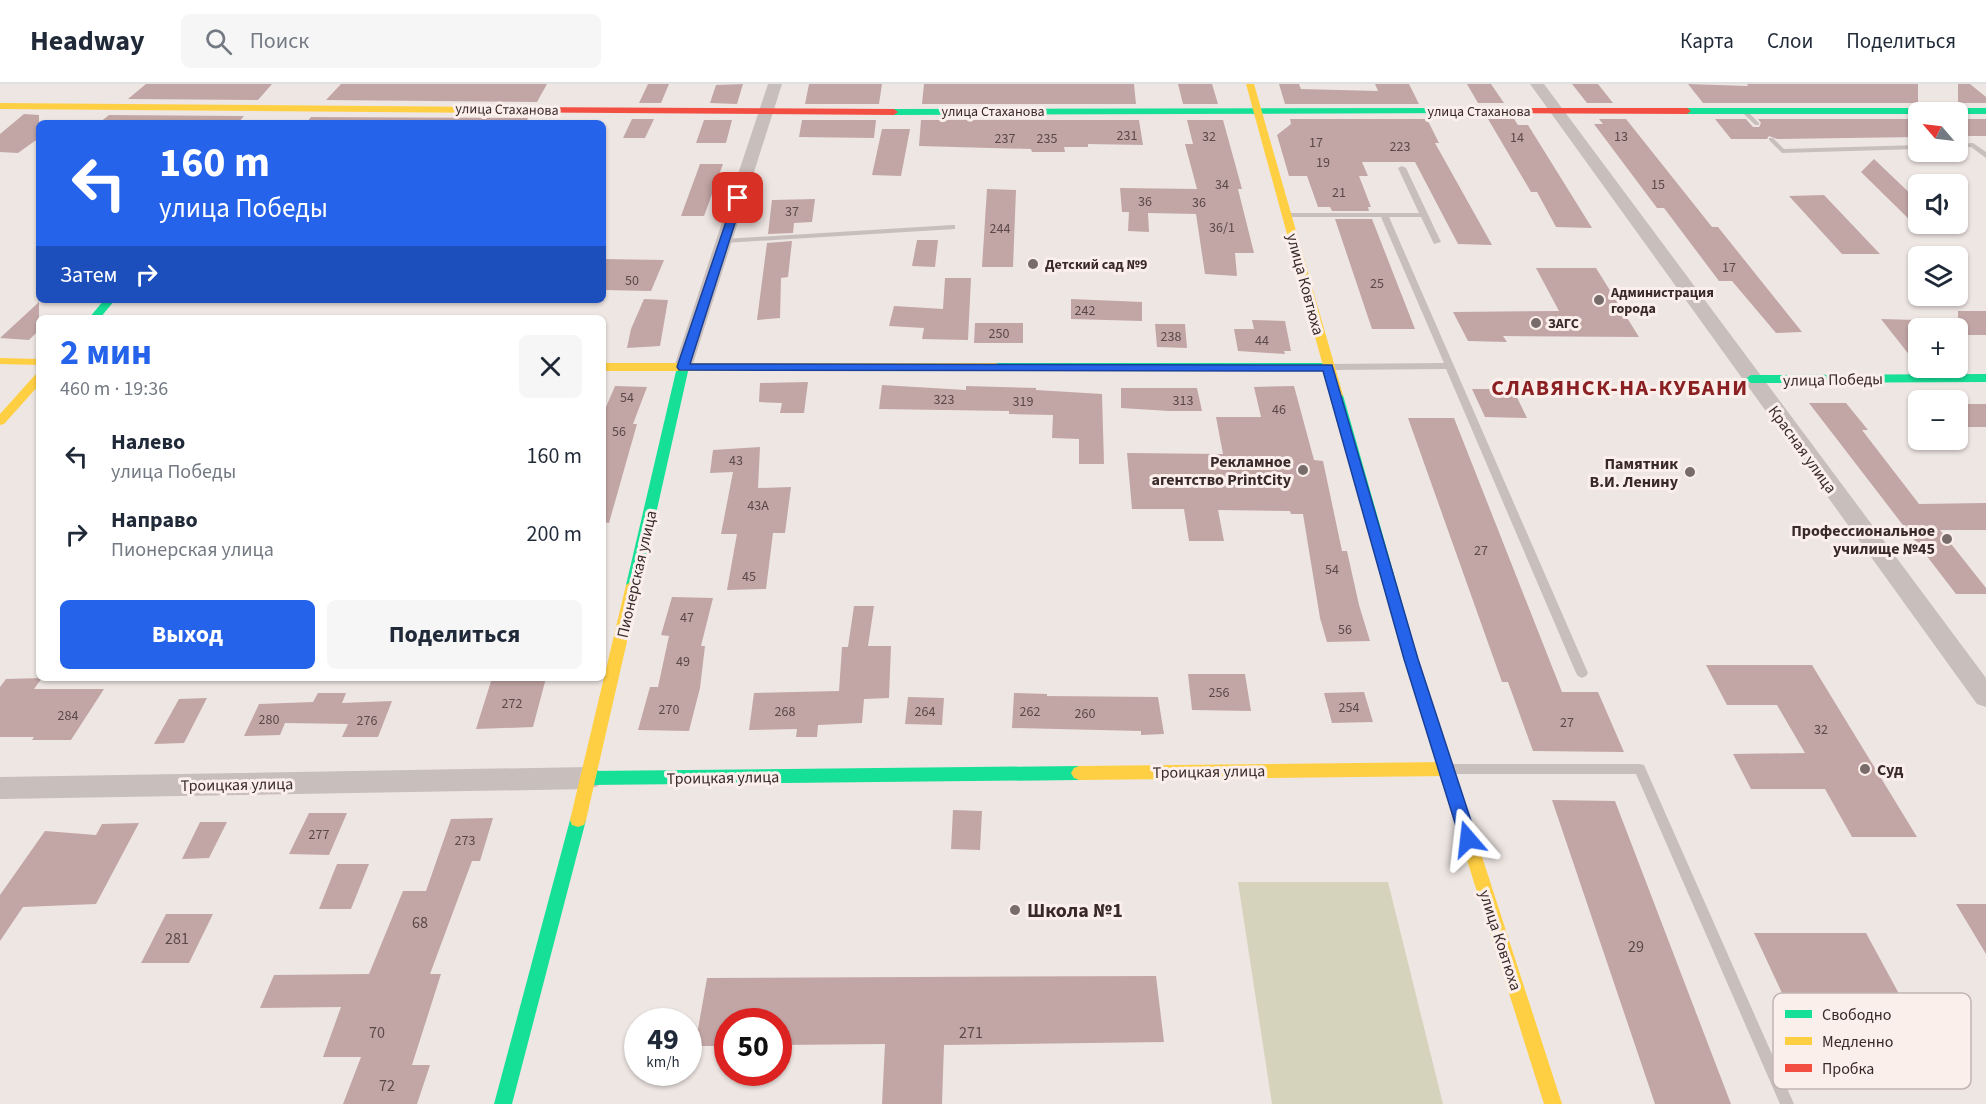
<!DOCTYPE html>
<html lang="ru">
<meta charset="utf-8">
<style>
:root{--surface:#fff;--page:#f6f6f7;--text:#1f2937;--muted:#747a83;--line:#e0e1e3;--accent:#2563eb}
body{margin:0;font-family:"Source Sans 3",sans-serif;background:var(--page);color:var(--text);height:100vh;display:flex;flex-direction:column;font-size:22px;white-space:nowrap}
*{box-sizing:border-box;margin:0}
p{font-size:20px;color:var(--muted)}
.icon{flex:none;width:33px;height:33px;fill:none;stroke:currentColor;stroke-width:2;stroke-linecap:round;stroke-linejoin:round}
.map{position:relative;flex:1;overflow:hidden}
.drawer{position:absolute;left:36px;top:231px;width:570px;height:366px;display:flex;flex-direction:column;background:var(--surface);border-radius:9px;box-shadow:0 2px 4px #0004}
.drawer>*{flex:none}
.banner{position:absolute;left:36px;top:36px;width:570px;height:183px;border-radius:9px;box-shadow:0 2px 4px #0004;background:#2563eb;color:#fff;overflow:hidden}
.needle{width:39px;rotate:298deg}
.buttons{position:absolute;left:1908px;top:18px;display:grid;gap:12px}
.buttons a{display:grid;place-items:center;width:60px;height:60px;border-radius:9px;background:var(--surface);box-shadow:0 2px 4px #0004;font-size:30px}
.speed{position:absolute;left:624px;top:924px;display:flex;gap:12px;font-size:30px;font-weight:700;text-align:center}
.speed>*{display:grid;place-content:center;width:78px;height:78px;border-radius:50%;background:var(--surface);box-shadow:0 2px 4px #0004;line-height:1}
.speed small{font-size:15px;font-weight:400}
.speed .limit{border:9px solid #d22;background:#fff;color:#111}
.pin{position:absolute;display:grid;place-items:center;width:51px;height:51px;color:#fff;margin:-26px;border-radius:12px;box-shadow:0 3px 9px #0006}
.me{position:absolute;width:66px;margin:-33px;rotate:343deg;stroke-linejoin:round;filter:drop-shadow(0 0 4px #0008)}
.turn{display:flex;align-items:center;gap:21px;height:126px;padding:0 24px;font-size:27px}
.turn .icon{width:78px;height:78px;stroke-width:2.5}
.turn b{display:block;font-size:42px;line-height:51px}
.then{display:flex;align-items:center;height:57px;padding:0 24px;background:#0003;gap:12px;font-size:22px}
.round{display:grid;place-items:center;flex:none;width:63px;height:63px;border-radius:9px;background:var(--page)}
.headline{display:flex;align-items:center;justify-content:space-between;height:102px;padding:0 24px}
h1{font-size:36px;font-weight:700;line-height:45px;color:var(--accent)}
.action{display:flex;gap:12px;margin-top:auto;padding:12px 24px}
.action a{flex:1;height:69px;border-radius:9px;background:var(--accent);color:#fff;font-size:24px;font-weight:700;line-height:69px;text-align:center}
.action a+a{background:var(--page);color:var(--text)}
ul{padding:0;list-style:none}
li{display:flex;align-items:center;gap:18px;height:78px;padding:0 24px}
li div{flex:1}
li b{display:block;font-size:22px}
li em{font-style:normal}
header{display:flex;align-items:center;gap:36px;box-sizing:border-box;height:84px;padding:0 30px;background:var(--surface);border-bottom:2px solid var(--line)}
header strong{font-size:28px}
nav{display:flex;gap:33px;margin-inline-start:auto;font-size:21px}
.search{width:420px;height:54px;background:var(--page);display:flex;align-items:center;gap:15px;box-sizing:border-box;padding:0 21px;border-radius:9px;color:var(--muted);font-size:22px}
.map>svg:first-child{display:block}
.green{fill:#d5d3bc}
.building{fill:#c2a6a5}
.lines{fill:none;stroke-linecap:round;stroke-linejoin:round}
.lane{fill:#c8bebb;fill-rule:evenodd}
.street{fill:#c8bebb;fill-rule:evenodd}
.fast{fill:#16e098;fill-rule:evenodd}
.slow{fill:#ffcf43;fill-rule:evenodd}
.jam{fill:#f24e42;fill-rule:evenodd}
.route{fill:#2563eb;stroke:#184099;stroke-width:1.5}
.poi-dot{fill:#786c6a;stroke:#fbefeb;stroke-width:2}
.labels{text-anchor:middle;stroke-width:6;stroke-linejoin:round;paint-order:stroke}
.far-street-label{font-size:14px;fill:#392a29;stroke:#fbefeb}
.number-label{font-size:14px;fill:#5b4948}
.far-poi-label{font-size:14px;font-weight:bold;fill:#392a29;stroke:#fbefeb;text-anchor:start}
.street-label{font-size:16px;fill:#392a29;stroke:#fbefeb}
.poi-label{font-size:16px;font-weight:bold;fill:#392a29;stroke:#fbefeb;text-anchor:end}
.near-number-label{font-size:16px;fill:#5b4948}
.near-poi-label{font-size:20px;font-weight:bold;fill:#392a29;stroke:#fbefeb;text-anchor:start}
.district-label{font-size:22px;font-weight:bold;letter-spacing:1.5px;fill:#8b2023;stroke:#fbefeb}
.key{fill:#fbefeb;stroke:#c1b4b1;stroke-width:1.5}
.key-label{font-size:16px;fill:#392a29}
</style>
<header>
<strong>Headway</strong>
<div class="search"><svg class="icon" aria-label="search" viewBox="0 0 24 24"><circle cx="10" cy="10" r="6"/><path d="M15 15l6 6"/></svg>Поиск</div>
<nav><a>Карта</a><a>Слои</a><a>Поделиться</a></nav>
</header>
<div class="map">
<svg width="1986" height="1020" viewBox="0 0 1986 1020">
<rect width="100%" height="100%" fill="#eee6e3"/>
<polygon class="green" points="1238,798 1388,798 1443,1020 1272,1020"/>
<g class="building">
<polygon points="146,0 272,0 258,16 128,15"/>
<polygon points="341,0 547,0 537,18 326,16"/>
<polygon points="648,0 669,0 661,19 639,19"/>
<polygon points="743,0 737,20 710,19 716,1"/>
<polygon points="809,0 882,0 879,20 805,20"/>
<polygon points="924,0 1134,0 1136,20 922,20"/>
<polygon points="1178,0 1212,0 1218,20 1183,20"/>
<polygon points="1279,0 1299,0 1301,5 1378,7 1375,0 1409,0 1419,20 1285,20"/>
<polygon points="1467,0 1491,0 1504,19 1478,19"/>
<polygon points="1572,0 1598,0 1613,19 1587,19"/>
<polygon points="1688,0 1748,2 1747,0 1918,0 1918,19 1703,19"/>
<polygon points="1958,0 1970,0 1986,13 1986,19 1958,19"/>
<polygon points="24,30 39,31 39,54 18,69 0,68 0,50"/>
<polygon points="109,31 244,32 238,39 99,39"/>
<polygon points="311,33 528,34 526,39 306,39"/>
<polygon points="632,35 654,35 645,54 623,54"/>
<polygon points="1290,35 1427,35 1439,59 1435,59 1492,161 1458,160 1415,78 1362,78 1368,92 1359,92 1371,123 1368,123 1369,127 1332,127 1330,123 1318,123 1307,92 1289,92 1277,51 1291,40"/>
<polygon points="1488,35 1514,35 1518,41 1528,41 1592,144 1556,143 1537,108 1531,108"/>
<polygon points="1599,35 1626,35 1712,143 1718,143 1802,248 1776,249 1732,197 1719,197 1664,124 1657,124 1594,40 1603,40"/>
<polygon points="1715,35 1746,35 1753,43 1759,43 1761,39 1758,35 1918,35 1918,53 1777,55 1769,52 1767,55 1731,55"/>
<rect x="1958" y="35" width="28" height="17"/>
<polygon points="704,36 732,36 726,59 696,59"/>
<polygon points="802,36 876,36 874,54 799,53"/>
<polygon points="921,36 1139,36 1143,61 1088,60 1088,63 1064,63 1065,68 1032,68 1031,65 919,62"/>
<polygon points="1187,36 1223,36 1242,105 1238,105 1254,169 1235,169 1237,192 1205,190 1196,130 1148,129 1149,148 1128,147 1129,128 1122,128 1120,104 1197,105 1185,60 1193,60"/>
<polygon points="882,45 910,45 901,92 872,91"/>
<polygon points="1874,75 1918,117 1918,144 1861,88"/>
<polygon points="700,80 723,80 704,132 681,132"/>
<polygon points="987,105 1016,106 1013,183 982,183"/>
<polygon points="1824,111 1880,170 1842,170 1789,112"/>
<polygon points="815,115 812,138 794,139 793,149 768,150 772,116"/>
<polygon points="1335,135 1372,135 1415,245 1372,245"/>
<polygon points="917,156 938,156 935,183 912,182"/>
<polygon points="792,157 788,193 781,194 780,234 757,236 767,159"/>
<polygon points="603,175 664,176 651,207 603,206"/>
<polygon points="1536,184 1596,184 1639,253 1503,252 1507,258 1468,257 1453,228 1559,227"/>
<polygon points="945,194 971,194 968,256 922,255 924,244 889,242 894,222 943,225"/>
<polygon points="644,215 668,216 660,262 627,264 631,245"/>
<polygon points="1071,215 1142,218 1142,237 1071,235"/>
<polygon points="39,218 39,246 29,256 0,254"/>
<rect x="1958" y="227" width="28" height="24"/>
<polygon points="1881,235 1918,236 1918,282"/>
<polygon points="1252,236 1285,237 1291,267 1284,267 1285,270 1238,267 1234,245 1254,245"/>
<polygon points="975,239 1023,239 1023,259 974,259"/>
<polygon points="1155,240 1185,240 1187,264 1157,263"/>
<polygon points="808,298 804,329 780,329 782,319 759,318 760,299"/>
<polygon points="882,301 966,306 966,302 1036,304 1036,306 1102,310 1104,380 1079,380 1079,355 1052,354 1053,331 1009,330 1009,327 879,325"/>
<polygon points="615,302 647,303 633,340 637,340 609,439 603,438 603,330"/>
<polygon points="1294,302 1314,376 1323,377 1342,467 1347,467 1359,521 1370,557 1327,558 1320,534 1303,430 1291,430 1290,427 1218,426 1224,457 1189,457 1184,425 1132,425 1127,369 1223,370 1216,333 1261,333 1254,303"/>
<polygon points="1121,304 1197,304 1202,327 1169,327 1121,324"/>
<polygon points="1472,305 1513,305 1527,334 1485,333"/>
<polygon points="1809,319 1846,319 1868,346 1862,346 1919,420 1986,419 1986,446 1940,446 1986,504 1986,510 1956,510"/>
<rect x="1958" y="320" width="28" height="23"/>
<polygon points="1408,334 1454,334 1562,608 1598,608 1624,668 1533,667 1508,598 1502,598"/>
<polygon points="760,363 758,404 791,403 785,449 773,449 766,505 727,506 737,450 721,450 733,388 710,389 713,366"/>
<polygon points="672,513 713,514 701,562 705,562 700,604 689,647 638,646 650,603 658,603 669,552 661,551"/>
<polygon points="854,522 874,522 868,562 891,562 889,614 864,615 862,639 818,641 817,653 796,653 797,645 749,646 754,609 839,607 842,563 848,563"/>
<polygon points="1706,581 1812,581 1917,753 1852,753 1825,705 1751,705 1733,670 1805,669 1777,621 1727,621"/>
<polygon points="1188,590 1245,590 1251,627 1192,626"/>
<polygon points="42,594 34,605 104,605 71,656 32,656 34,653 0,653 0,603 6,595"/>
<polygon points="492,594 546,594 533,643 476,645"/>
<polygon points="1364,608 1373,638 1332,639 1324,609"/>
<polygon points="318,609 346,609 342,619 392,617 378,653 342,653 348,640 285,639 280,651 244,652 259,620 313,618"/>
<polygon points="1014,609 1047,610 1047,612 1158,613 1164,650 1141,651 1141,647 1012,644"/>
<polygon points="908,613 944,614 942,641 905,640"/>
<polygon points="207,614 184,659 154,660 179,615"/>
<polygon points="1552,716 1615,717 1731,1020 1655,1020"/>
<polygon points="953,726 982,727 980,766 951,765"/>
<polygon points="309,729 347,729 329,771 289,770"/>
<polygon points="493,734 480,777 472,777 430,890 441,890 412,981 430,981 417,1020 343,1020 361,973 323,973 341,923 260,924 274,891 369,890 403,807 426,807 451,735"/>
<polygon points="200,738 227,738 209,774 182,775"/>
<polygon points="139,739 96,820 23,823 0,857 0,811 45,747 96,751 102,740"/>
<polygon points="337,780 369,780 351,825 319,825"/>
<polygon points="1956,820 1986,820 1986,870"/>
<polygon points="166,830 213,830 189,879 141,879"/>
<polygon points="1754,849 1866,849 1923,954 1803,954"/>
<polygon points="1156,892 1164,958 944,961 942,1020 882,1020 885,960 778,961 778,938 728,938 728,962 695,962 707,894"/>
</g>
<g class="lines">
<g class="lane">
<polygon points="1743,27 1747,27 1759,39 1759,41 1755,41 1743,29"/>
<polygon points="1769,54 1773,54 1784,65 1918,61 1918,65 1782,69 1769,56"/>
<polygon points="1973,59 1986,68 1986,74 1971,63 1958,64 1958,60"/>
<polygon points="1402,82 1406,84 1441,158 1434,160 1421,133 1389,133 1588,589 1586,592 1582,594 1578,592 1576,589 1446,285 1329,286 1325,283 1329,280 1444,279 1381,133 1287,133 1283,131 1287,129 1419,129 1398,84"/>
<polygon points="952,141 955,141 955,145 724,159 720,157 724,155"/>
<polygon points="1451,680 1640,680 1644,681 1794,1020 1780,1020 1636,690 1451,690 1447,689 1445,685 1447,681"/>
</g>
<g class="street">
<polygon points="768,0 782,0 692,283 690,287 676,287 674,283"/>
<polygon points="1530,0 1544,0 1986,594 1986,623 1977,620"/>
<polygon points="589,683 598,686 602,694 598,702 589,705 0,715 0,693"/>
</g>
<g class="fast">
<polygon points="1463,24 1467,27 1466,29 894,31 890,28 894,25"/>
<polygon points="1986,24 1986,30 1687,30 1683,27 1687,24"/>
<polygon points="104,216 115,216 100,234 89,234"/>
<polygon points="683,279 689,283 640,501 633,506 626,501 677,283"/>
<polygon points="996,279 1328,279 1334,283 1328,287 992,285 990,283"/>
<polygon points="1986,290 1986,298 1751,299 1745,295 1751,291"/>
<polygon points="1337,307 1343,311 1418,575 1476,754 1474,759 1468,761 1462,759 1460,754 1404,575 1331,311"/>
<polygon points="1079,682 1084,684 1087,689 1084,694 1079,696 589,701 584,699 581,694 584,689 589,687"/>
<polygon points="578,729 584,731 586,736 512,1020 494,1020 570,736 572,731"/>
</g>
<g class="slow">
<polygon points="1246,0 1254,0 1343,311 1341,314 1337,315 1331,311"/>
<polygon points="0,19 494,23 498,26 494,29 0,25"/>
<polygon points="0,274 39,275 39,281 0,280"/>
<polygon points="603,279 996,279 1002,283 996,287 603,287"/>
<polygon points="39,290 39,301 4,340 0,341 0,330 35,291"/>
<polygon points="633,496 640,501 586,736 584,741 578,743 572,741 570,736 626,501"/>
<polygon points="1446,678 1451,680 1454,685 1451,690 1446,692 1079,696 1074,694 1071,689 1074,684 1079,682"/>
<polygon points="1468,747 1474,749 1476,754 1562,1020 1544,1020 1460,754 1462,749"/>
</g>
<g class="jam">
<polygon points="494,23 894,25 898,28 894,31 491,28 490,26"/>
<polygon points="1463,24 1687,24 1691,27 1687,30 1460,29 1459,27"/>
</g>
</g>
<polygon class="route" points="738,111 743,114 690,280 1332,281 1418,575 1477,755 1474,760 1468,762 1463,760 1460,755 1404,575 1323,287 679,286 677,283 734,114"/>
<g class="poi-dot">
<circle cx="1033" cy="180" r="6"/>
<circle cx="1599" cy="216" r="6"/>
<circle cx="1536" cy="239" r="6"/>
<circle cx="1303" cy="386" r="6"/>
<circle cx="1690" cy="388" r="6"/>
<circle cx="1947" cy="455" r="6"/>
<circle cx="1865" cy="685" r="6"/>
<circle cx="1015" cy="826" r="6"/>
</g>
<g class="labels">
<g class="far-street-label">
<text transform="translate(507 25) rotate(1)" y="5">улица Стаханова</text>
<text x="993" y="32">улица Стаханова</text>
<text x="1479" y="32">улица Стаханова</text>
</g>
<g class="number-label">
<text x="1127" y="56">231</text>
<text x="1209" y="57">32</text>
<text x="1621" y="57">13</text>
<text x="1517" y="58">14</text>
<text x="1005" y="59">237</text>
<text x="1047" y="59">235</text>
<text x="1316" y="63">17</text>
<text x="1400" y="67">223</text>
<text x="1323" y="83">19</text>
<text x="1222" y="105">34</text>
<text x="1658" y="105">15</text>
<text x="1339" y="113">21</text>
<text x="1145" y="122">36</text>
<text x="1199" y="123">36</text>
<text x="792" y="132">37</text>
<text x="1222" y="148">36/1</text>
<text x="1000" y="149">244</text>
<text x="1729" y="188">17</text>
<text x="632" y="201">50</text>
<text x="1377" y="204">25</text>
<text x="1085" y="231">242</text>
<text x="999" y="254">250</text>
<text x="1171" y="257">238</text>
<text x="1262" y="261">44</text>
<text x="627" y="318">54</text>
<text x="944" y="320">323</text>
<text x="1183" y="321">313</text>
<text x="1023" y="322">319</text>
<text x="1279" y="330">46</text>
<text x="619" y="352">56</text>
<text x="736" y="381">43</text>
<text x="758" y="426">43А</text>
<text x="1481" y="471">27</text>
<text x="1332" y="490">54</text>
<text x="749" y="497">45</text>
<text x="687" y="538">47</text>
<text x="1345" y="550">56</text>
<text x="683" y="582">49</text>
<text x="1219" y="613">256</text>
<text x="512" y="624">272</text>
<text x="1349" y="628">254</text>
<text x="669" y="630">270</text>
<text x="785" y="632">268</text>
<text x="925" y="632">264</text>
<text x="1030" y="632">262</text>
<text x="1085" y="634">260</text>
<text x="68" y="636">284</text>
<text x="269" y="640">280</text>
<text x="367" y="641">276</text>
<text x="1567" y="643">27</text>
<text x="1821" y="650">32</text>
<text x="319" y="755">277</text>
<text x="465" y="761">273</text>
</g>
<g class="far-poi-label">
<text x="1045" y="185">Детский сад №9</text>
<text x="1611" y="213">Администрация<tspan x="1611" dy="16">города</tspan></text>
<text x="1548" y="244">ЗАГС</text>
</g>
<g class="street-label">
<text transform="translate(1306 200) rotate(75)" y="6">улица Ковтюха</text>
<text transform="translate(1833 295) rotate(-1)" y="6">улица Победы</text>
<text transform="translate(1803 365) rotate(54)" y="6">Красная улица</text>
<text transform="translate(636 490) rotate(-77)" y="6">Пионерская улица</text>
<text transform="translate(1209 687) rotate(-1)" y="6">Троицкая улица</text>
<text transform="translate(723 693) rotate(-1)" y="6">Троицкая улица</text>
<text transform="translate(237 700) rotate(-1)" y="6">Троицкая улица</text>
<text transform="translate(1501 856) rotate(72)" y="6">улица Ковтюха</text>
</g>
<g class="poi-label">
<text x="1291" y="383">Рекламное<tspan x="1291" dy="18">агентство PrintCity</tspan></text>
<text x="1678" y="385">Памятник<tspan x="1678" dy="18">В.И. Ленину</tspan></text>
<text x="1935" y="452">Профессиональное<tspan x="1935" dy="18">училище №45</tspan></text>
<text x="1877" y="691" text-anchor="start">Суд</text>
</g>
<g class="near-number-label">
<text x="420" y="844">68</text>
<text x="177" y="860">281</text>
<text x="1636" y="868">29</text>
<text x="377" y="954">70</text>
<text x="971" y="954">271</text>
<text x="387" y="1007">72</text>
</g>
<g class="near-poi-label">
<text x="1027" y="833">Школа №1</text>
</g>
<g class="district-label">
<text x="1620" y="311">СЛАВЯНСК-НА-КУБАНИ</text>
</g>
</g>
<rect x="1773" y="909" width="198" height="96" rx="9" class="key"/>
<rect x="1785" y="926" width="27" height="8" fill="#16e098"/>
<rect x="1785" y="953" width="27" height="8" fill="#ffcf43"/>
<rect x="1785" y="980" width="27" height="8" fill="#f24e42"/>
<g class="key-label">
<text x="1822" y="936">Свободно</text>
<text x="1822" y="963">Медленно</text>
<text x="1822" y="990">Пробка</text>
</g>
</svg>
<div class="buttons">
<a><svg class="needle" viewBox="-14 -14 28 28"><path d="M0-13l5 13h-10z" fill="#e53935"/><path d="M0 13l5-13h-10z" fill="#747a83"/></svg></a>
<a><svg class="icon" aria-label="sound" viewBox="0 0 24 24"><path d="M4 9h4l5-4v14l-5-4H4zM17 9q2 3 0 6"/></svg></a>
<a><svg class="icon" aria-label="layers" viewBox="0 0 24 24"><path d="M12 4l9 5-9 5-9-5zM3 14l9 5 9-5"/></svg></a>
<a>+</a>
<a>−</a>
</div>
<div class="speed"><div>49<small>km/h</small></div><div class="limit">50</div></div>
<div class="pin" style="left:738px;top:114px;background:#d93025"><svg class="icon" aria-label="arrive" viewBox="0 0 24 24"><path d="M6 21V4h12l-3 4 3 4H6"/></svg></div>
<svg class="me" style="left:1468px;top:755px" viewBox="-20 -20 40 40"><path d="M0-17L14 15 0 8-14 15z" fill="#2563eb" stroke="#fff" stroke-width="4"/></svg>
<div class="banner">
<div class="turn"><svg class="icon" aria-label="left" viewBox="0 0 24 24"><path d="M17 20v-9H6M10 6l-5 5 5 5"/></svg><div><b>160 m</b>улица Победы</div></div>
<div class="then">Затем<svg class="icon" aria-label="right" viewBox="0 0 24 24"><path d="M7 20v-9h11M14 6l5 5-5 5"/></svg></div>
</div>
<section class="drawer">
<div class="headline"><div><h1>2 мин</h1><p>460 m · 19:36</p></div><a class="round"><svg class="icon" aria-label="close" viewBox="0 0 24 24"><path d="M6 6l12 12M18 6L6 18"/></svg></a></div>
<ul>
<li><svg class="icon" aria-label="left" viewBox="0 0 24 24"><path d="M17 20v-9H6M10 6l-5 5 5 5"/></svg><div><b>Налево</b><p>улица Победы</p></div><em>160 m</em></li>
<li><svg class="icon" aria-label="right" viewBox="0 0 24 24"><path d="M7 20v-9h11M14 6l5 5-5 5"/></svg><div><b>Направо</b><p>Пионерская улица</p></div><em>200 m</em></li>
</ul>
<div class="action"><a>Выход</a><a>Поделиться</a></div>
</section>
</div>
